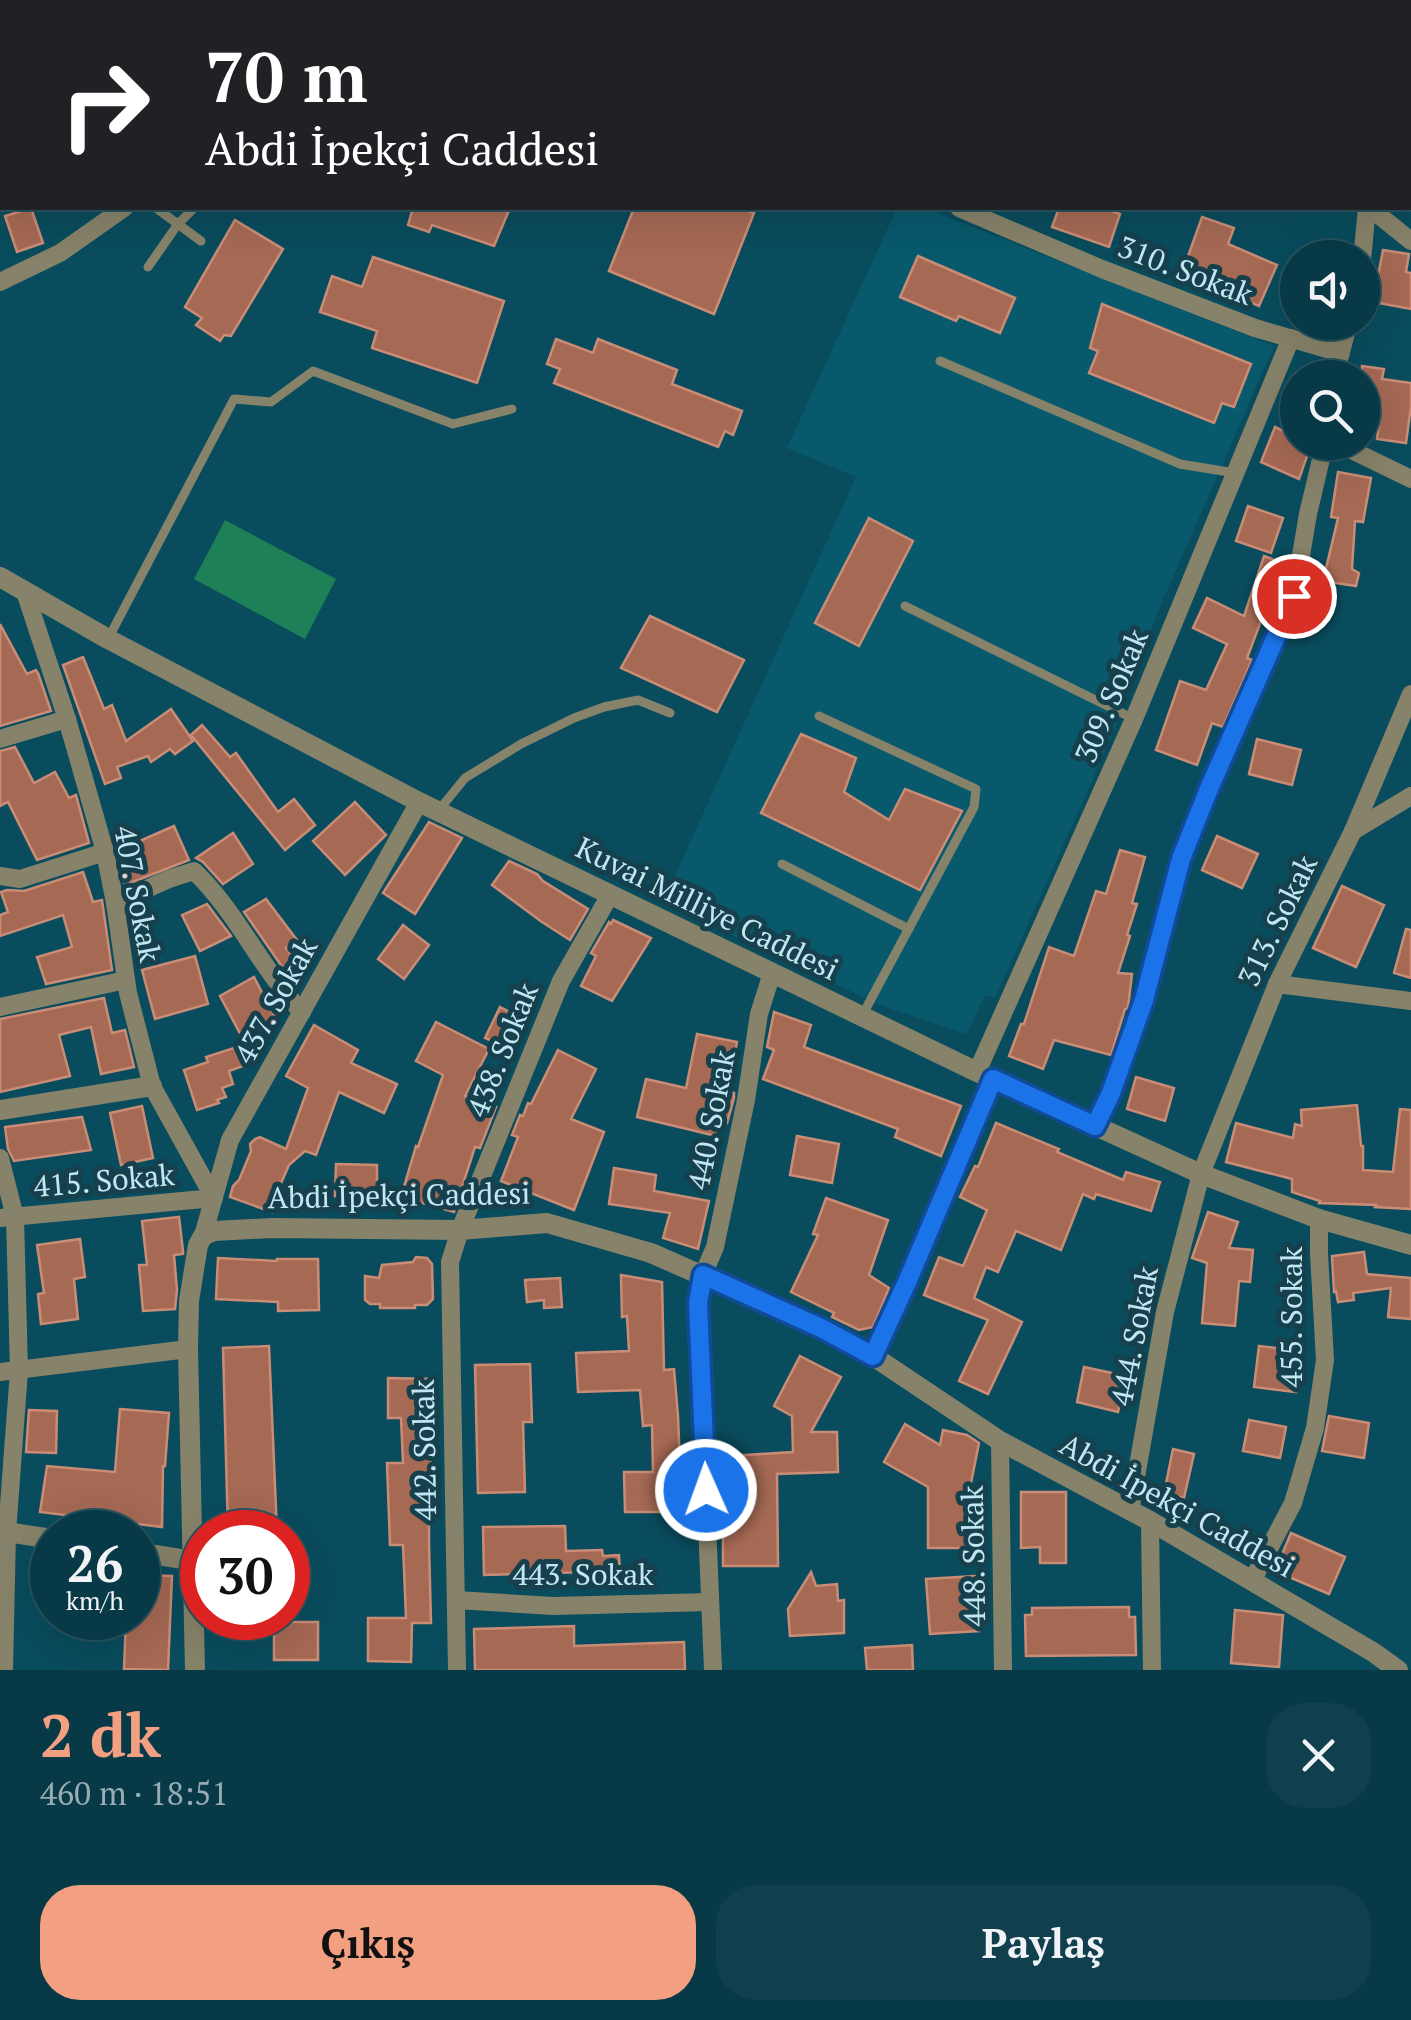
<!DOCTYPE html>
<html lang="tr">
<meta charset="utf-8">
<style>
:root{--surface:#073946;--page:#10404d;--text:#f1f3f6;--muted:#98acb3;--line:#28535f;--accent:#f39f82}
body{margin:0;font-family:"PT Serif",serif;background:var(--page);color:var(--text);height:100vh;display:flex;flex-direction:column;font-size:38px;white-space:nowrap}
*{box-sizing:border-box;margin:0}
p{font-size:32px;color:var(--muted)}
.icon{flex:none;width:55px;height:55px;fill:none;stroke:currentColor;stroke-width:2;stroke-linecap:round;stroke-linejoin:round}
.map{position:relative;height:1670px;overflow:hidden}
.panel{display:flex;flex-direction:column;background:var(--surface);flex:1}
.panel>*{flex:none}
.top-card{position:absolute;left:0px;top:0px;width:1412px;height:210px;box-shadow:0 10px 40px #0002,0 0 0 2px var(--line);background:#202124;color:#fff;overflow:hidden}
.buttons{position:absolute;left:1280px;top:240px;display:grid;gap:20px}
.buttons a{display:grid;place-items:center;width:100px;height:100px;border-radius:50%;background:var(--surface);box-shadow:0 10px 40px #0002,0 0 0 2px var(--line);font-size:50px}
.speed{position:absolute;left:30px;top:1510px;display:flex;gap:20px;font-size:50px;font-weight:700;text-align:center}
.speed>*{display:grid;place-content:center;width:130px;height:130px;border-radius:50%;background:var(--surface);box-shadow:0 10px 40px #0002,0 0 0 2px var(--line);line-height:1}
.speed small{font-size:25px;font-weight:400}
.speed .limit{border:15px solid #d22;background:#fff;color:#111}
.pin{position:absolute;display:grid;place-items:center;width:85px;height:85px;color:#fff;margin:-42px;border:5px solid #fff;border-radius:50%;box-shadow:0 2px 10px #0007}
.me{position:absolute;width:110px;margin:-55px;rotate:358deg;stroke-linejoin:round;filter:drop-shadow(0 0 8px #0008)}
.turn{display:flex;align-items:center;gap:35px;height:210px;padding:0 40px;font-size:45px}
.turn .icon{width:130px;height:130px;stroke-width:2.5}
.turn b{display:block;font-size:70px;line-height:85px}
.round{display:grid;place-items:center;flex:none;width:105px;height:105px;border-radius:40px;background:var(--page)}
.overview{display:flex;align-items:center;justify-content:space-between;height:170px;padding:0 40px}
h1{font-size:60px;font-weight:700;line-height:75px;color:var(--accent)}
.button{display:flex;gap:20px;margin-top:auto;padding:20px 40px}
.button a{flex:1;height:115px;border-radius:40px;background:var(--accent);color:#111;font-size:40px;font-weight:700;line-height:115px;text-align:center}
.button a+a{background:var(--page);color:var(--text)}
.map>svg:first-child{display:block}
.built{fill:#08596c}
.green{fill:#1e8057}
.building{fill:#a56954;stroke:#cb8c76;stroke-width:2.5}
.lines{fill:none;stroke-linecap:round;stroke-linejoin:round}
.service{stroke:#87836a;stroke-width:9}
.minor{stroke:#87836a;stroke-width:18}
.tertiary{stroke:#87836a;stroke-width:20}
.route-casing{stroke:#114b97;stroke-width:25}
.route{stroke:#1a73e8;stroke-width:18}
.labels{text-anchor:middle;stroke-width:10;stroke-linejoin:round;paint-order:stroke}
.street-label{font-size:30px;fill:#c2e7f3;stroke:#16404c}
</style>
<div class="map">
<svg width="1411" height="1670" viewBox="0 0 1411 1670">
<rect width="100%" height="100%" fill="#094c5d"/>
<polygon class="built" points="897,208 924,208 1274,346 1163,600 1122,702 1117,724 1091,783 995,998 985,995 967,1034 880,1005 663,902 856,477 787,448"/>
<polygon class="green" points="225,520 336,579 305,639 194,579"/>
<g class="building">
<polygon points="31,208 43,243 17,252 5,216"/>
<polygon points="413,208 510,208 494,246 432,225 429,232 408,225"/>
<polygon points="634,208 740,208 754,213 714,314 609,271"/>
<polygon points="1059,208 1102,208 1120,214 1109,247 1052,227"/>
<polygon points="1202,217 1234,228 1228,244 1277,265 1259,306 1214,286 1181,276"/>
<polygon points="235,220 283,249 231,336 224,335 220,341 196,325 202,318 185,307"/>
<polygon points="1383,250 1409,254 1406,272 1411,273 1411,309 1373,302"/>
<polygon points="918,256 1015,298 1000,333 959,316 956,321 900,297"/>
<polygon points="373,257 504,301 477,383 372,348 377,331 320,312 332,276 362,287"/>
<polygon points="1102,304 1251,364 1234,407 1222,403 1214,423 1089,373 1098,351 1090,348"/>
<polygon points="556,339 593,353 598,339 677,370 672,384 742,411 733,435 725,431 718,447 554,383 560,369 547,364"/>
<polygon points="1362,366 1384,369 1382,379 1411,383 1411,406 1406,443 1377,439 1381,405 1362,402"/>
<polygon points="1275,427 1298,438 1298,442 1311,445 1299,479 1261,462"/>
<polygon points="1338,472 1371,478 1363,522 1355,521 1352,569 1359,573 1356,586 1323,581 1338,518 1331,517"/>
<polygon points="1248,506 1283,518 1271,553 1236,541"/>
<polygon points="869,518 913,541 859,646 815,623"/>
<polygon points="1264,556 1283,563 1247,658 1252,660 1223,727 1212,723 1197,765 1156,750 1180,681 1206,690 1227,644 1193,628 1207,598 1244,616"/>
<polygon points="650,616 744,660 717,712 621,668"/>
<polygon points="0,624 27,674 36,670 38,673 51,711 0,726"/>
<polygon points="83,657 104,709 112,705 126,741 171,709 193,741 175,754 170,749 151,762 148,756 117,767 121,778 105,784 63,665"/>
<polygon points="202,725 230,757 236,753 278,812 294,799 315,825 285,850 191,735"/>
<polygon points="801,734 856,758 844,792 889,820 905,789 962,811 920,890 761,813"/>
<polygon points="1257,739 1301,750 1292,785 1249,774"/>
<polygon points="15,747 34,783 55,772 69,798 76,795 89,843 37,860 8,802 0,806 0,751"/>
<polygon points="355,802 386,835 345,875 313,841"/>
<polygon points="429,822 462,838 415,914 383,893"/>
<polygon points="174,826 189,860 125,885 118,856 128,832 133,844"/>
<polygon points="233,833 253,864 223,884 203,862 196,858"/>
<polygon points="1217,836 1258,854 1242,888 1202,870"/>
<polygon points="1120,850 1145,857 1132,903 1137,904 1127,935 1130,936 1118,973 1132,974 1128,1008 1125,1009 1111,1055 1054,1040 1043,1069 1009,1056 1021,1024 1024,1024 1049,947 1074,956 1096,891 1106,894"/>
<polygon points="509,861 537,874 543,881 588,909 570,940 542,922 492,885"/>
<polygon points="83,872 93,902 102,900 112,970 46,984 37,957 72,947 63,915 0,936 0,915 8,912 1,892 7,890 24,891"/>
<polygon points="1342,886 1384,905 1356,967 1313,948"/>
<polygon points="266,899 297,940 286,948 304,971 292,981 244,912"/>
<polygon points="207,904 231,936 200,951 182,915"/>
<polygon points="613,920 651,938 612,1001 581,986 596,956 591,953 609,922 611,924"/>
<polygon points="403,925 429,945 404,979 378,959"/>
<polygon points="1406,929 1411,930 1411,978 1394,973"/>
<polygon points="195,956 208,1004 155,1019 142,970"/>
<polygon points="254,977 277,1021 243,1039 220,996"/>
<polygon points="104,998 112,1033 125,1030 134,1067 101,1074 91,1027 59,1035 70,1076 0,1092 0,1019"/>
<polygon points="500,1007 527,1021 513,1051 485,1038"/>
<polygon points="774,1012 811,1025 804,1047 961,1106 941,1156 895,1137 898,1129 763,1079 774,1050 767,1047"/>
<polygon points="436,1022 489,1049 465,1096 496,1107 480,1148 475,1147 454,1212 401,1197 416,1146 418,1147 443,1075 416,1061"/>
<polygon points="314,1025 358,1050 351,1063 397,1084 384,1113 339,1092 316,1155 305,1151 289,1165 275,1197 272,1212 230,1197 233,1186 239,1180 251,1151 250,1144 255,1139 260,1137 286,1149 308,1088 286,1076"/>
<polygon points="697,1034 737,1042 728,1091 734,1093 734,1098 727,1123 718,1121 716,1136 637,1117 646,1079 686,1088"/>
<polygon points="237,1047 243,1066 229,1071 233,1084 222,1088 226,1097 217,1100 219,1103 197,1110 184,1070 208,1062 206,1057"/>
<polygon points="558,1050 596,1069 571,1119 604,1132 574,1210 501,1181 518,1137 512,1135 520,1115 523,1116 528,1103 531,1104"/>
<polygon points="1136,1077 1174,1088 1165,1121 1127,1109"/>
<polygon points="1357,1105 1361,1146 1363,1146 1363,1170 1393,1172 1400,1109 1411,1110 1411,1209 1375,1207 1376,1205 1319,1203 1320,1201 1292,1192 1292,1179 1226,1162 1236,1123 1293,1138 1295,1124 1302,1126 1301,1110"/>
<polygon points="142,1106 153,1158 121,1165 110,1113"/>
<polygon points="82,1117 91,1150 14,1161 8,1149 5,1127"/>
<polygon points="996,1123 1059,1149 1057,1152 1123,1180 1126,1172 1160,1182 1151,1211 1096,1194 1094,1199 1083,1194 1061,1250 1016,1231 998,1272 986,1267 974,1298 1022,1322 988,1394 959,1381 988,1320 924,1295 939,1257 963,1266 987,1210 960,1197 975,1166 978,1167"/>
<polygon points="797,1136 839,1144 832,1183 790,1175"/>
<polygon points="336,1164 377,1165 377,1197 335,1196"/>
<polygon points="614,1168 656,1175 654,1191 709,1201 698,1249 663,1238 670,1213 609,1204"/>
<polygon points="826,1198 888,1220 869,1275 889,1288 873,1327 859,1330 832,1317 834,1313 791,1292 818,1235 813,1234"/>
<polygon points="1208,1212 1238,1222 1229,1248 1253,1250 1250,1282 1239,1281 1235,1326 1202,1323 1207,1263 1192,1258"/>
<polygon points="179,1217 183,1251 183,1254 174,1255 177,1290 175,1309 143,1311 139,1265 147,1265 142,1221"/>
<polygon points="80,1239 85,1277 74,1279 78,1319 41,1324 38,1294 44,1293 37,1245"/>
<polygon points="1364,1252 1367,1274 1411,1278 1411,1319 1388,1317 1391,1288 1353,1293 1354,1300 1338,1302 1336,1291 1334,1292 1332,1256"/>
<polygon points="416,1257 427,1258 432,1264 433,1299 427,1305 415,1305 415,1308 380,1308 380,1304 370,1304 365,1300 365,1276 379,1278 382,1265 413,1262"/>
<polygon points="218,1258 277,1261 277,1259 318,1259 319,1310 278,1311 278,1302 216,1299"/>
<polygon points="621,1275 662,1282 664,1370 674,1369 678,1416 680,1466 669,1467 669,1512 625,1512 624,1472 653,1472 652,1425 643,1426 640,1390 578,1392 576,1353 629,1351 627,1316 622,1317"/>
<polygon points="560,1278 562,1307 544,1308 544,1300 527,1302 525,1280"/>
<polygon points="269,1346 277,1532 228,1532 223,1348"/>
<polygon points="1259,1346 1301,1351 1296,1392 1254,1387"/>
<polygon points="800,1356 841,1377 811,1432 837,1432 838,1472 777,1474 778,1566 723,1566 723,1503 734,1503 731,1456 793,1452 792,1416 774,1406"/>
<polygon points="530,1364 532,1422 523,1422 525,1492 478,1493 475,1365"/>
<polygon points="1084,1367 1126,1376 1118,1412 1077,1402"/>
<polygon points="388,1378 432,1379 432,1418 430,1418 432,1499 429,1499 429,1544 431,1623 412,1623 411,1662 368,1661 368,1618 406,1618 403,1545 390,1545 387,1463 403,1463 401,1418 388,1418"/>
<polygon points="120,1409 169,1413 165,1466 163,1466 162,1527 40,1512 47,1466 115,1472"/>
<polygon points="29,1410 57,1411 56,1453 26,1452"/>
<polygon points="1329,1416 1369,1423 1364,1458 1322,1451"/>
<polygon points="1249,1420 1286,1427 1280,1458 1243,1451"/>
<polygon points="905,1424 940,1445 943,1430 967,1435 979,1443 967,1503 978,1503 979,1548 928,1548 928,1487 884,1462"/>
<polygon points="1173,1449 1194,1454 1184,1498 1164,1493"/>
<polygon points="1021,1492 1066,1492 1066,1563 1040,1563 1040,1547 1021,1548"/>
<polygon points="565,1526 566,1551 602,1550 603,1556 619,1555 620,1575 589,1575 589,1572 484,1575 483,1527"/>
<polygon points="1291,1533 1345,1557 1329,1594 1275,1571"/>
<polygon points="811,1572 816,1586 837,1584 838,1601 844,1600 844,1633 790,1636 788,1609"/>
<polygon points="138,1575 172,1576 168,1670 124,1669 126,1618 138,1618"/>
<polygon points="975,1576 979,1631 930,1634 926,1579"/>
<polygon points="1129,1607 1129,1617 1135,1617 1136,1655 1026,1656 1025,1615 1032,1615 1032,1608"/>
<polygon points="1235,1610 1283,1615 1279,1667 1231,1663"/>
<rect x="274" y="1622" width="44" height="38"/>
<polygon points="574,1626 574,1646 684,1642 685,1670 475,1670 474,1629"/>
<polygon points="912,1645 913,1670 867,1670 865,1648"/>
</g>
<g class="lines">
<g class="service">
<polyline points="156,208 201,241"/>
<polyline points="148,267 178,224 194,208"/>
<polyline points="940,361 1180,464 1235,473"/>
<polyline points="905,606 1134,719"/>
<polyline points="108,639 234,399 271,402 313,371 453,424 512,409"/>
<polyline points="819,716 976,789 974,807 863,1014"/>
<polyline points="439,810 465,778 521,744 574,718 604,707 638,700 670,713"/>
<polyline points="782,864 909,929"/>
</g>
<g class="minor">
<polyline points="73,0 74,2"/>
<polyline points="484,0 490,2"/>
<polyline points="1082,0 1083,2"/>
<polyline points="1275,0 1276,2"/>
<polyline points="296,2 298,0"/>
<polyline points="959,208 1102,269 1255,328 1341,353"/>
<polyline points="1370,208 1411,241"/>
<polyline points="1362,260 1367,208"/>
<polyline points="0,282 60,253 124,208"/>
<polyline points="1334,378 1349,322"/>
<polyline points="1335,442 1411,479"/>
<polyline points="0,739 67,719"/>
<polyline points="1353,831 1411,796"/>
<polyline points="0,876 20,879 105,852"/>
<path d="M115,903L169,879L194,871C237,912 261,969 302,1012"/>
<polyline points="1277,984 1411,1001"/>
<polyline points="0,1007 126,980"/>
<polyline points="977,1072 1134,719 1291,338"/>
<polyline points="1095,1126 1111,1093 1144,1000 1181,859 1208,791 1294,597 1308,514 1325,442"/>
<polyline points="0,1158 15,1217 19,1371 7,1532 4,1670"/>
<polyline points="0,1218 214,1198 152,1086 128,993 115,903 105,852 67,719 25,592"/>
<polyline points="203,1236 230,1140 419,802"/>
<polyline points="873,1356 908,1280 993,1079"/>
<polyline points="0,1372 188,1349"/>
<polyline points="1000,1441 1003,1670"/>
<polyline points="1130,1511 1165,1312 1201,1174 1277,984 1353,831 1411,694"/>
<polyline points="1150,1521 1152,1670"/>
<polyline points="1252,1581 1293,1503 1315,1428 1325,1360 1319,1254 1319,1219"/>
<polyline points="456,1600 553,1606 710,1602"/>
<polyline points="457,1670 450,1262 460,1230 561,981 610,895"/>
<polyline points="713,1670 698,1303 703,1275 715,1247 746,1100 759,1014 772,973"/>
</g>
<g class="tertiary">
<polyline points="898,0 904,2"/>
<polyline points="1410,180 1411,180"/>
<polyline points="0,577 108,639 419,802 977,1072 1201,1174 1319,1219 1411,1245"/>
<polyline points="0,1110 152,1086"/>
<polyline points="0,1531 52,1539"/>
<polyline points="138,1552 194,1561"/>
<polyline points="195,1670 188,1349 189,1301 198,1245 203,1236 214,1231 272,1228 460,1230 547,1223 651,1253 821,1328 873,1356 1000,1441 1150,1521 1373,1652 1398,1670"/>
</g>
</g>
<g class="lines">
<g class="route-casing">
<polyline id="route" points="706,1490 698,1303 703,1275 821,1328 873,1356 908,1280 993,1079 1095,1126 1111,1093 1144,1000 1181,859 1208,791 1294,596"/>
</g>
<use href="#route" class="route"/>
</g>
<g class="labels">
<g class="street-label">
<text transform="translate(1185 271) rotate(21)" y="10">310. Sokak</text>
<text transform="translate(1112 696) rotate(-67)" y="10">309. Sokak</text>
<text transform="translate(137 894) rotate(79)" y="10">407. Sokak</text>
<text transform="translate(707 909) rotate(26)" y="10">Kuvai Milliye Caddesi</text>
<text transform="translate(1278 921) rotate(-64)" y="10">313. Sokak</text>
<text transform="translate(276 1001) rotate(-61)" y="10">437. Sokak</text>
<text transform="translate(503 1050) rotate(-68)" y="10">438. Sokak</text>
<text transform="translate(712 1120) rotate(-79)" y="10">440. Sokak</text>
<text transform="translate(104 1181) rotate(-5)" y="10">415. Sokak</text>
<text transform="translate(399 1196) rotate(-1)" y="10">Abdi İpekçi Caddesi</text>
<text transform="translate(1292 1317) rotate(-90)" y="10">455. Sokak</text>
<text transform="translate(1135 1336) rotate(-79)" y="10">444. Sokak</text>
<text transform="translate(425 1450) rotate(-91)" y="10">442. Sokak</text>
<text transform="translate(1177 1506) rotate(29)" y="10">Abdi İpekçi Caddesi</text>
<text transform="translate(974 1556) rotate(-91)" y="10">448. Sokak</text>
<text x="583" y="1585">443. Sokak</text>
</g>
</g>
</svg>
<div class="buttons">
<a><svg class="icon" aria-label="sound" viewBox="0 0 24 24"><path d="M4 9h4l5-4v14l-5-4H4zM17 9q2 3 0 6"/></svg></a>
<a><svg class="icon" aria-label="search" viewBox="0 0 24 24"><circle cx="10" cy="10" r="6"/><path d="M15 15l6 6"/></svg></a>
</div>
<div class="speed"><div>26<small>km/h</small></div><div class="limit">30</div></div>
<div class="pin" style="left:1294px;top:596px;background:#d93025"><svg class="icon" aria-label="arrive" viewBox="0 0 24 24"><path d="M6 21V4h12l-3 4 3 4H6"/></svg></div>
<svg class="me" style="left:706px;top:1490px" viewBox="-20 -20 40 40"><circle r="17" fill="#1a73e8" stroke="#fff" stroke-width="3"/><path d="M0-11L8 9 0 5-8 9z" fill="#fff"/></svg>
<div class="top-card">
<div class="turn"><svg class="icon" aria-label="right" viewBox="0 0 24 24"><path d="M7 20v-9h11M14 6l5 5-5 5"/></svg><div><b>70 m</b>Abdi İpekçi Caddesi</div></div>
</div>
</div>
<section class="panel">
<div class="overview"><div><h1>2 dk</h1><p>460 m · 18:51</p></div><a class="round"><svg class="icon" aria-label="close" viewBox="0 0 24 24"><path d="M6 6l12 12M18 6L6 18"/></svg></a></div>
<div class="button"><a>Çıkış</a><a>Paylaş</a></div>
</section>
